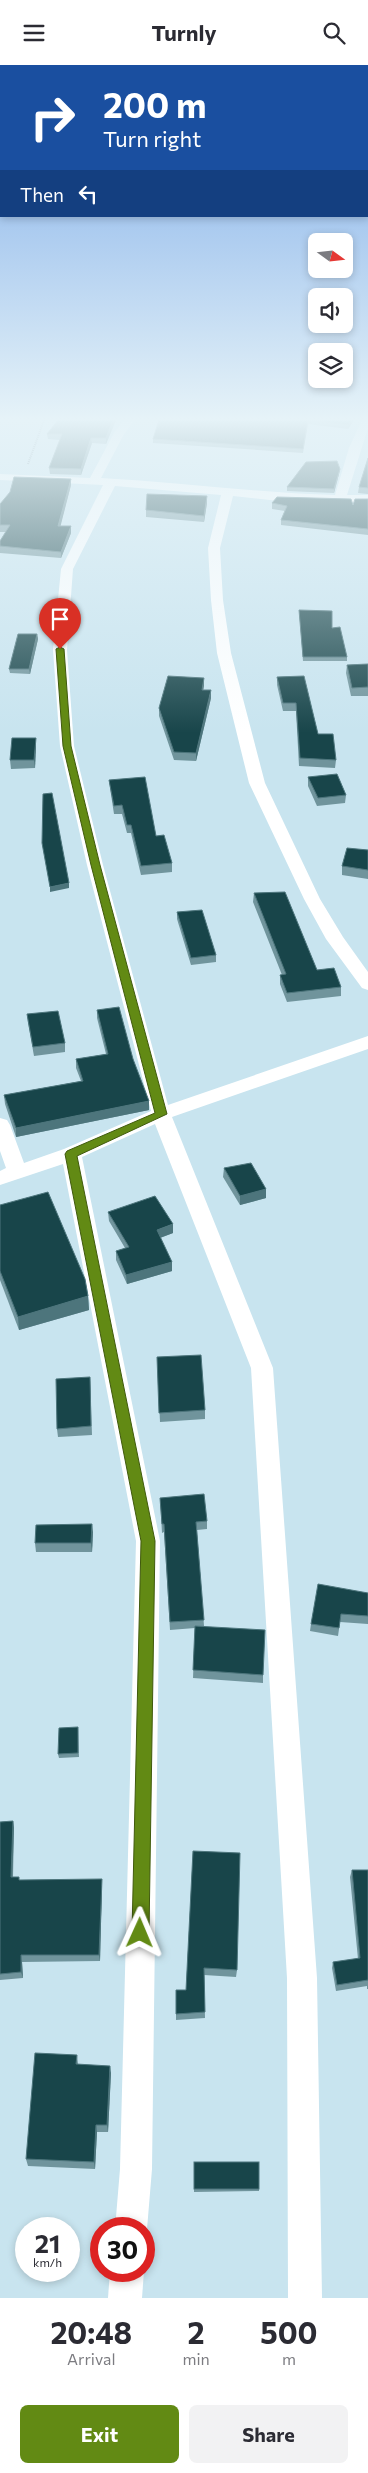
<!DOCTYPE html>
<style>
:root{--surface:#fff;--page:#f2f2f3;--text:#2b2b33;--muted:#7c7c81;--accent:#628a14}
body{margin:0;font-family:Commissioner,sans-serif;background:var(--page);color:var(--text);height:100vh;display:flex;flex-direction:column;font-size:19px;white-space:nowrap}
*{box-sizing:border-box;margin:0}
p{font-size:16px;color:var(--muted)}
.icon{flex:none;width:28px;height:28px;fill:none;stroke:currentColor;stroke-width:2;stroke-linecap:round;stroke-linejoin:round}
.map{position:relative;height:2233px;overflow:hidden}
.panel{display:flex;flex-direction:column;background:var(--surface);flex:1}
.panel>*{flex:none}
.top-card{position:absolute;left:0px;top:0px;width:369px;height:152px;box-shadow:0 2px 8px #0003;background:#1a4fa0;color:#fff;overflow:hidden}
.needle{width:32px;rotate:105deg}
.tools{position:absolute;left:308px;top:168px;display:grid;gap:10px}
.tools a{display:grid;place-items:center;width:45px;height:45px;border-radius:8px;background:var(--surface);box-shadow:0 2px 8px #0003;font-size:25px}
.speed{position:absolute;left:15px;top:2152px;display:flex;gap:10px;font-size:25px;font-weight:700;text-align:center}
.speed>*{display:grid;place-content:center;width:65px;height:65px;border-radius:50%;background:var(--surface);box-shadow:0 2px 8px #0003;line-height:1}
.speed small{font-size:12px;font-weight:400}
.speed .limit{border:8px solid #d22;background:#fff;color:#111}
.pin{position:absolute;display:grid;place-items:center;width:42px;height:42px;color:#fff;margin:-51px -21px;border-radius:50% 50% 50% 0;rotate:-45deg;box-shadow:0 0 5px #0007}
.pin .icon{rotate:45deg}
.me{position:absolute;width:55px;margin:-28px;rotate:1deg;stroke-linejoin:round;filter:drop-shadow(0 0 4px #0008)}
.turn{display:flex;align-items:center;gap:18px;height:105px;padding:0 20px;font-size:22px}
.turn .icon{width:65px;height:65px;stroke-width:2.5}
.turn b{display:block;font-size:35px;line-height:42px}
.then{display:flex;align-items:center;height:48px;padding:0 20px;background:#0003;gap:10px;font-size:19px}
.eta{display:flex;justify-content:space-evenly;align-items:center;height:85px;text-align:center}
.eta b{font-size:30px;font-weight:700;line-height:35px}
.action{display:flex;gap:10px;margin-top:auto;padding:10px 20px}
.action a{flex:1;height:58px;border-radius:8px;background:var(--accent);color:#fff;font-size:20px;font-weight:700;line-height:58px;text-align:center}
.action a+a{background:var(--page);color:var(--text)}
header{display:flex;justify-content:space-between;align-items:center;height:65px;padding:0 20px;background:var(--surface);font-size:22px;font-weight:700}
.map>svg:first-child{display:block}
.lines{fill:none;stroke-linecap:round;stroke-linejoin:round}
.path{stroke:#758991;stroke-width:2;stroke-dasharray:1 1;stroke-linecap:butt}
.street{fill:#fff;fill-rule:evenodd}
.wall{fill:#70949c}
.shaded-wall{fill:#4d757c}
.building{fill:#18454a;stroke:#4d757c}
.route{fill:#628a14;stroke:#405a0d}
</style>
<header><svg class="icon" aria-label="menu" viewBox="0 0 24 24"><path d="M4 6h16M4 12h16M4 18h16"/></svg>Turnly<svg class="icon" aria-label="search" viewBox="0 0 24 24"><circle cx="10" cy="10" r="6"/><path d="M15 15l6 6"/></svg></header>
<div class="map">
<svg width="368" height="2233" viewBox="0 0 368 2233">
<rect width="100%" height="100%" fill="#c8e4ef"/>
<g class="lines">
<polyline class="path" points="28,399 44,355"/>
<g class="street">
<path d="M124,355H135L124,369L101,413C179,417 257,428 335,430L349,383L362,355H368V363L347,430H368V438L279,436L233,431L220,483L223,535L231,588L265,718L320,834L343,872L368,907V925L362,923L326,874L304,834L249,718L217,588L211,535L208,483L221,430L115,421L73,504L67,585L74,681L103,800L168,1040L368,971V984L172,1052L273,1303L317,1913L322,2233H288L287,1913L251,1303L155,1059L82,1092L160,1476L152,2104L147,2164L144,2173V2164H115L120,2104L136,1476L63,1099L0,1120V1106L6,1103L0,1086V1053L7,1055L10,1060L24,1098L64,1084L151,1046L87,800L60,681L53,585L61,504L103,420L0,415V409L90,413L114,368Z"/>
<polygon points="110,2206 144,2206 142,2233 108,2233"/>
</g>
</g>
<g class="wall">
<polygon points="116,355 106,379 92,378 81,410 50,409 49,403 60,375 48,374 47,369"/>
<polygon points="159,355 354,355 348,364 308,359 303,388 153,378 153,374"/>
<polygon points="368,393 368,429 358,428 359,422"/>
<polygon points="340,404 339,409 334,428 287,426 287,422"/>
<polygon points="71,420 60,461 71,468 61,493 0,488 0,476 6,467 0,467 0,439"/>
<polygon points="368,434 368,470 281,460 281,455 285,446 272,444 272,438 353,440"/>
<polygon points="207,438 204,457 146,452 146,445"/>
<polygon points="299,545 332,563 347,592 347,596 303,596"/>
<polygon points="37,569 38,574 30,609 10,608 9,604"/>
<polygon points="368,599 368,631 351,631 346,608 347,600"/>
<polygon points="304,611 318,669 336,695 335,703 299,701 296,646 283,646 277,620 277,612"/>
<polygon points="204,613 203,625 211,633 196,696 174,695 159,651 159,643"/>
<polygon points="36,681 35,703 11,704 10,695"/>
<polygon points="308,712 346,730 345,738 317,741 308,721"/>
<polygon points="109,715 156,771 172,798 172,807 141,810 131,768 127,768 122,749 114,749 110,723"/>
<polygon points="368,785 368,814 342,810 342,801"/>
<polygon points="254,828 317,905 341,922 341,931 287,937 280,919 280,910 282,910 253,837"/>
<polygon points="177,847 216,890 216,897 191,900 177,854"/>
<polygon points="97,945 133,994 149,1045 16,1072 5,1039 4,1030 81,1016 76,1003 76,994 106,989 97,953"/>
<polygon points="27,949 65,978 65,987 34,991 28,958"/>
<polygon points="224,1103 266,1124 266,1133 240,1140 223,1112"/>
<polygon points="0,1140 88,1231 89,1245 19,1265 0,1215"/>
<polygon points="108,1147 173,1168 160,1173 172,1197 172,1206 127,1219 116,1195 116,1186 125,1183 109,1156"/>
<polygon points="157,1292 205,1345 205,1354 160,1357"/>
<polygon points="90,1312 92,1370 58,1372 57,1364"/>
<polygon points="160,1433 207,1456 207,1464 197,1465 204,1561 263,1610 263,1618 193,1613 195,1563 170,1565 164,1467 162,1468"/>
<polygon points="93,1467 92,1487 36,1487 35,1478"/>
<polygon points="368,1528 368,1559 340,1557 338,1571 310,1566 311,1559"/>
<polygon points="78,1662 79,1692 59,1693 58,1689"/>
<polygon points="13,1756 14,1763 13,1812 20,1815 102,1821 100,1896 22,1897 23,1913 0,1915 0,1757"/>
<polygon points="193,1786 237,1905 236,1912 204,1910 205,1953 176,1955 176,1925 186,1925"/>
<polygon points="352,1805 368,1805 368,1924 367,1924 367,1921 336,1926 332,1903 333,1897 358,1894 350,1812"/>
<polygon points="77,1990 78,1999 111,2008 108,2067 97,2067 95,2104 28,2101 26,2094"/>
<polygon points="194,2097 259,2124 259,2126 194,2127"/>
</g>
<g class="shaded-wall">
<polygon points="113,355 116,355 106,379 106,373"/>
<polygon points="352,355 354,355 348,364 349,360"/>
<polygon points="91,373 92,378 81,410 81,404"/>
<polygon points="340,404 339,409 334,428 334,424"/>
<polygon points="71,414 71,420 59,467 58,461"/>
<polygon points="207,431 207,438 204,457 204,451"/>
<polygon points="71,461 71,468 61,493 61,487"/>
<polygon points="37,569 38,574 30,609 29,604"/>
<polygon points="204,613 204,621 202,633 202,625"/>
<polygon points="211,625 211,633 196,696 196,688"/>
<polygon points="36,673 36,681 35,703 34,695"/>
<polygon points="69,818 69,823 50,827 50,822"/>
<polygon points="149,1036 149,1045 16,1072 16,1063"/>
<polygon points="266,1124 266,1133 240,1140 240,1131"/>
<polygon points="173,1159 173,1168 157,1174 157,1165"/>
<polygon points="172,1197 172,1206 127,1219 126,1210"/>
<polygon points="88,1231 89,1245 19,1265 18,1252"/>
<polygon points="92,1459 93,1467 92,1487 91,1478"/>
<polygon points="13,1756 14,1763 12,1820 11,1812"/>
<polygon points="102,1814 102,1821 100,1896 99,1890"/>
<polygon points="21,1890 22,1897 23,1913 21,1907"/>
<polygon points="110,2001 111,2008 108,2067 107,2060"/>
<polygon points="96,2060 97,2067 95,2104 94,2097"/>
</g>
<g class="building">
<polygon points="58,355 113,355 106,373 91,373 81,404 49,403 62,369 47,369"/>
<polygon points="159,355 352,355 349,360 308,355 303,384 153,374"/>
<polygon points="368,393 368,423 359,422"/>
<polygon points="337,396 340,404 334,424 287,422 306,397"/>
<polygon points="14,412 71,414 58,461 71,461 61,487 0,481 0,476 10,460 0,460 0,439 10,427"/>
<polygon points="147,429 207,431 204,451 146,445"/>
<polygon points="277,432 351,434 353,440 355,434 368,434 368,464 281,455 287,441 272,438"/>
<polygon points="299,545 332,546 332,563 340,562 347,592 303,592"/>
<polygon points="18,569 37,569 29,604 9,604"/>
<polygon points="368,599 368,622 352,623 347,600"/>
<polygon points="168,611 204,613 202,625 211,625 196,688 174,687 159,643"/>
<polygon points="304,611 318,669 333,669 336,695 300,693 296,638 283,638 277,612"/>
<polygon points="12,673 36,673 34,695 10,695"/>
<polygon points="337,709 346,730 318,733 308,712"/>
<polygon points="145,712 156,771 164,770 172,798 141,801 131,760 127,760 122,740 114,741 109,715"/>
<polygon points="52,728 69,818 50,822 42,778 43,729"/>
<polygon points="347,783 368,785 368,805 342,801"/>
<polygon points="285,827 317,905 334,903 341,922 287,928 280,910 286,909 254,828"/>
<polygon points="202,845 216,890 191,893 177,847"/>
<polygon points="119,942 133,994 149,1036 16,1063 4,1030 83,1016 76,994 108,989 97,945"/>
<polygon points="58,946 65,978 33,982 27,949"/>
<polygon points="251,1098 266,1124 240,1131 224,1103"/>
<polygon points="48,1127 85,1214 88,1231 18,1252 0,1206 0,1140"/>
<polygon points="155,1131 173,1159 157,1165 172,1197 126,1210 116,1186 129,1182 108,1147"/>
<polygon points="201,1290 205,1345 159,1348 157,1292"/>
<polygon points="90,1312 91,1361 57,1364 56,1314"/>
<polygon points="204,1429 207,1456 196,1457 204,1555 170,1557 164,1459 162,1459 160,1433"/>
<polygon points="92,1459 91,1478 35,1478 36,1460"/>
<polygon points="318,1519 368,1528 368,1551 341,1549 339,1563 311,1559"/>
<polygon points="195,1561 265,1565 263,1610 193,1605"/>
<polygon points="78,1662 78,1688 58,1689 59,1663"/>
<polygon points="13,1756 11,1812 19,1812 19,1815 102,1814 99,1890 21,1890 21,1907 0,1909 0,1757"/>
<polygon points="193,1786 240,1788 237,1905 204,1903 205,1947 176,1949 176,1925 186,1925"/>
<polygon points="352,1805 368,1805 368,1915 337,1920 333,1897 360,1893"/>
<polygon points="35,1988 77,1990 76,1999 110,2001 107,2060 96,2060 94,2097 26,2094"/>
<rect x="194" y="2097" width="65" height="27"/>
</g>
<linearGradient id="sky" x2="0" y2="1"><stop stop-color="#79a9e8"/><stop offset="0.53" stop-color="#e6f3f8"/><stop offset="1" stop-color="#e6f3f8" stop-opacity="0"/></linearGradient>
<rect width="368" height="668" fill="url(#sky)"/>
<polygon class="route" points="60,582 64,584 71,681 100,800 167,1049 77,1091 155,1476 149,1868 146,1874 140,1877 134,1874 132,1868 141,1476 65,1089 67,1086 155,1048 91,800 63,681 56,584"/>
</svg>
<div class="tools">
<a><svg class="needle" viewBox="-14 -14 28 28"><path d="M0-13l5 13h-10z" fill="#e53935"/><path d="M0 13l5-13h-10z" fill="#7c7c81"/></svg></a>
<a><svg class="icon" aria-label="sound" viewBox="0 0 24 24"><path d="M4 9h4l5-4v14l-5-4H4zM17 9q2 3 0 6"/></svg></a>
<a><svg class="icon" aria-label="layers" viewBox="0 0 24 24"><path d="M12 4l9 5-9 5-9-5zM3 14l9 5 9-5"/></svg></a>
</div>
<div class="speed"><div>21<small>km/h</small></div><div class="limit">30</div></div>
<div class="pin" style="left:60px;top:584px;background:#d93025"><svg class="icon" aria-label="arrive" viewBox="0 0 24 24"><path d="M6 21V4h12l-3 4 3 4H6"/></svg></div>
<svg class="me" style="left:140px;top:1868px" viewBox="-20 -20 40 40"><path d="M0-17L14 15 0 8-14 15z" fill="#628a14" stroke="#fff" stroke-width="4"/></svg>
<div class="top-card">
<div class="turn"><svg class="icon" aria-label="right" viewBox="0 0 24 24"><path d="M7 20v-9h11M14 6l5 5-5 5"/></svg><div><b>200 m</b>Turn right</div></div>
<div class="then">Then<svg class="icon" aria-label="left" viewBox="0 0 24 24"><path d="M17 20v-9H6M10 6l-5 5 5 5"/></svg></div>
</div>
</div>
<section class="panel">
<div class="eta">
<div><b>20:48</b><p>Arrival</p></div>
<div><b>2</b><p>min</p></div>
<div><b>500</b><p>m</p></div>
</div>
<div class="action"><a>Exit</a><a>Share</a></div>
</section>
